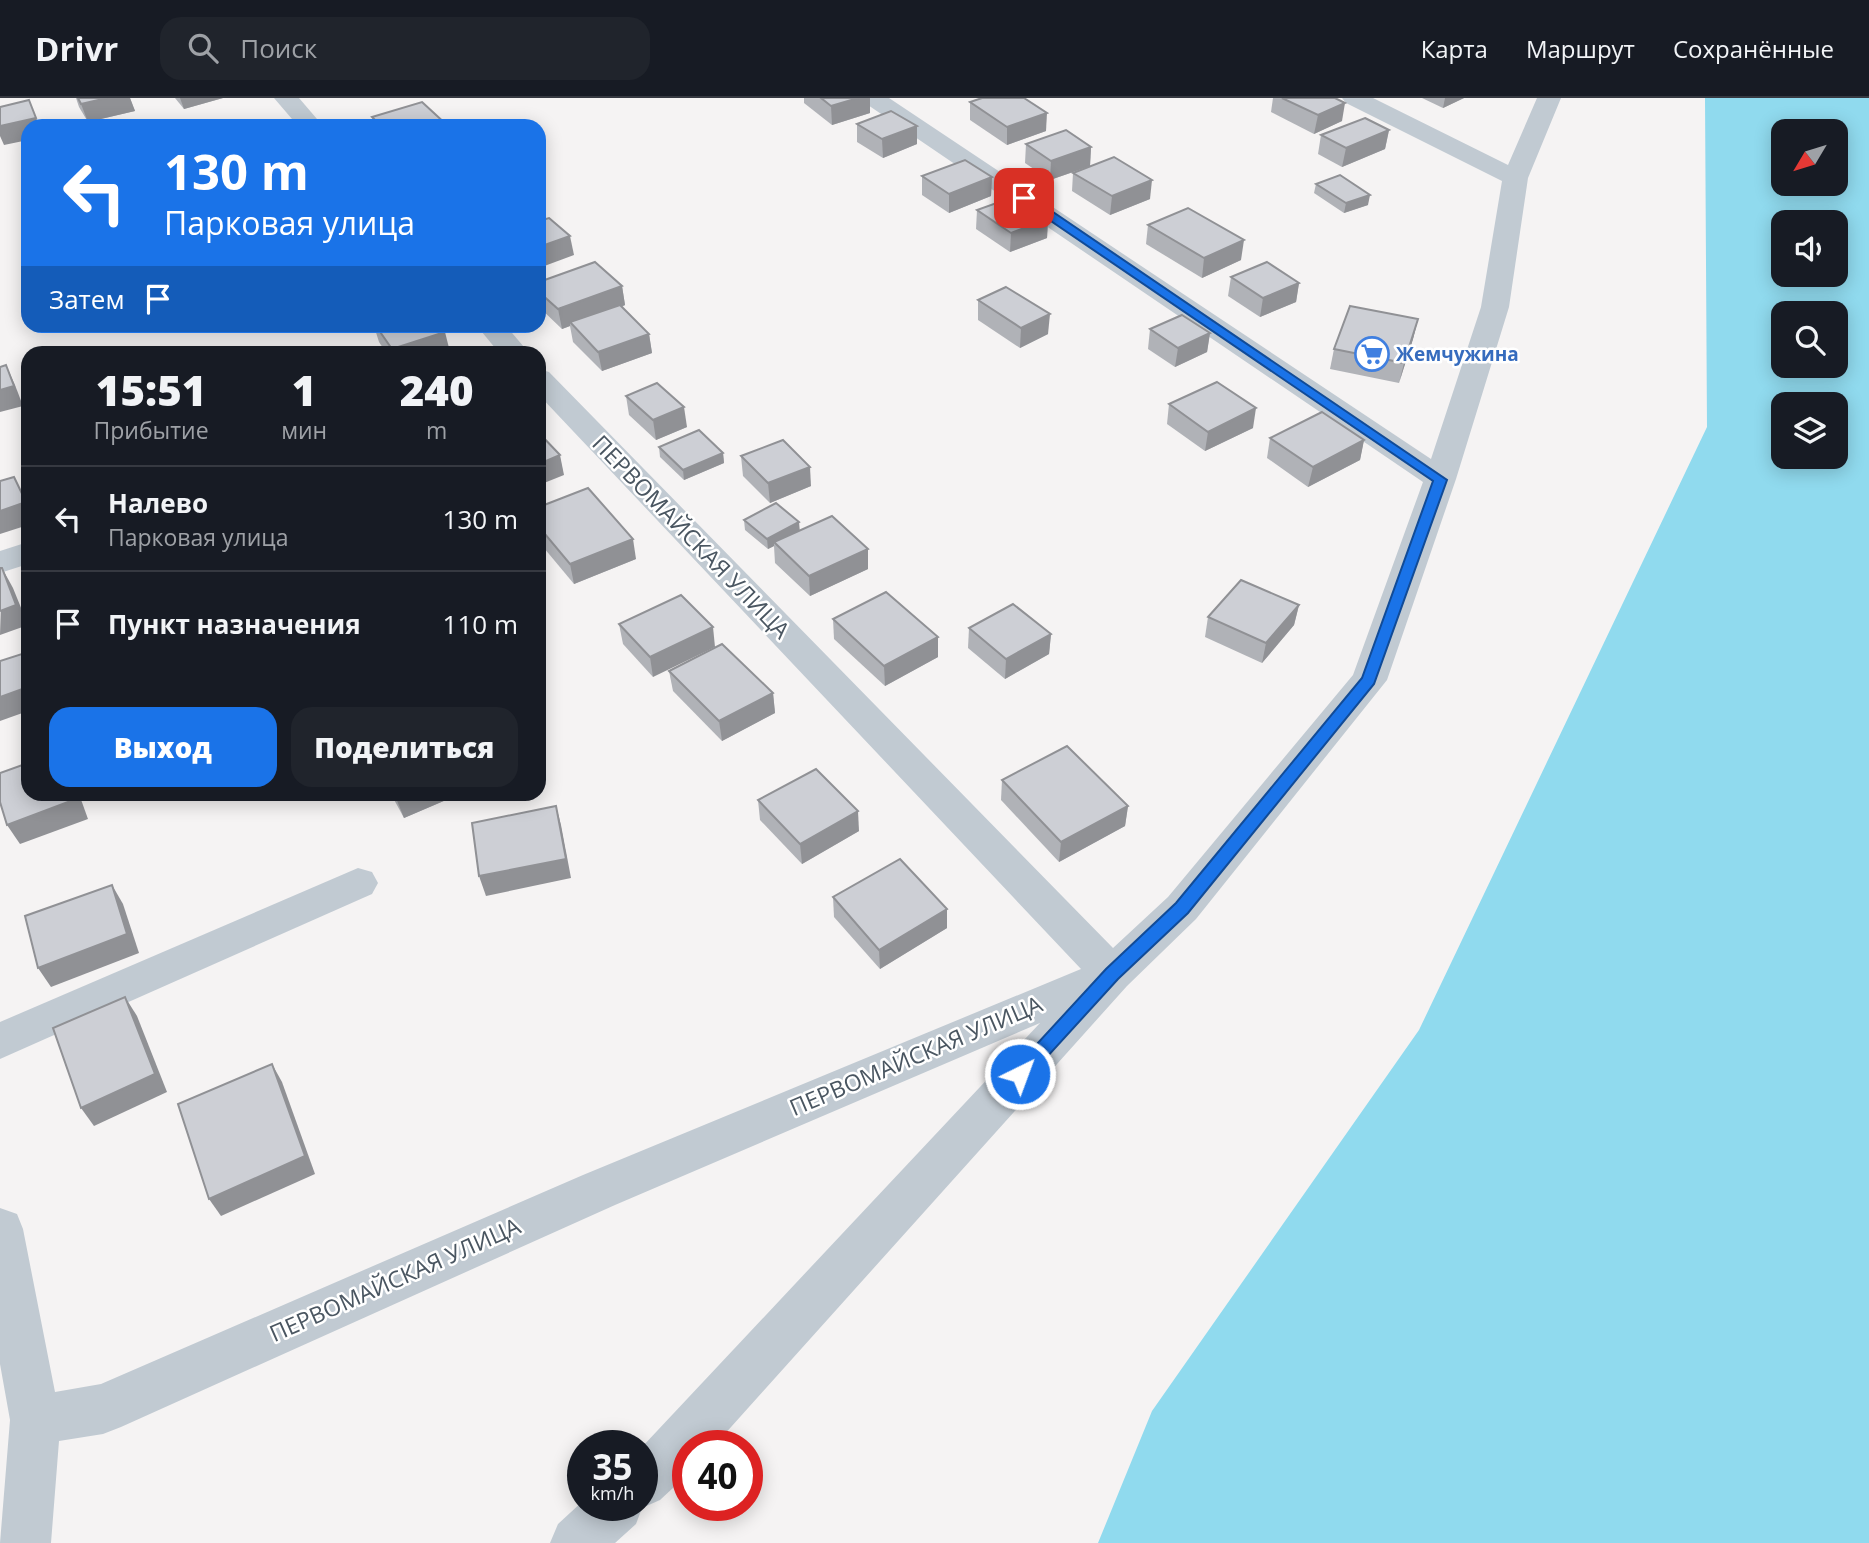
<!DOCTYPE html>
<html lang="ru">
<meta charset="utf-8">
<style>
:root{--surface:#171b24;--page:#20242c;--text:#f1f3f6;--muted:#9ea1a6;--line:#363941;--accent:#1a73e8}
body{margin:0;font-family:"Open Sans",sans-serif;background:var(--page);color:var(--text);height:100vh;display:flex;flex-direction:column;font-size:26px;white-space:nowrap}
*{box-sizing:border-box;margin:0}
p{font-size:23px;color:var(--muted)}
.icon{flex:none;width:38px;height:38px;fill:none;stroke:currentColor;stroke-width:2;stroke-linecap:round;stroke-linejoin:round}
.map{position:relative;flex:1;overflow:hidden}
.details{position:absolute;left:21px;top:248px;width:525px;height:455px;display:flex;flex-direction:column;background:var(--surface);border-radius:21px;box-shadow:0 4px 18px #0003}
.details>*{flex:none}
.hud{position:absolute;left:21px;top:21px;width:525px;height:214px;border-radius:21px;box-shadow:0 4px 18px #0003;background:#1a73e8;color:#fff;overflow:hidden}
.needle{width:46px;rotate:232deg}
.controls{position:absolute;left:1771px;top:21px;display:grid;gap:14px}
.controls a{display:grid;place-items:center;width:77px;height:77px;border-radius:14px;background:var(--surface);box-shadow:0 4px 18px #0003;font-size:35px}
.speed{position:absolute;left:567px;top:1332px;display:flex;gap:14px;font-size:35px;font-weight:700;text-align:center}
.speed>*{display:grid;place-content:center;width:91px;height:91px;border-radius:50%;background:var(--surface);box-shadow:0 4px 18px #0003;line-height:1}
.speed small{font-size:18px;font-weight:400}
.speed .limit{border:10px solid #d22;background:#fff;color:#111}
.pin{position:absolute;display:grid;place-items:center;width:60px;height:60px;color:#fff;margin:-30px;border-radius:14px;box-shadow:0 4px 10px #0006}
.me{position:absolute;width:77px;margin:-38px;rotate:42deg;stroke-linejoin:round;filter:drop-shadow(0 0 5px #0008)}
.turn{display:flex;align-items:center;gap:24px;height:147px;padding:0 28px;font-size:32px}
.turn .icon{width:91px;height:91px;stroke-width:2.5}
.turn b{display:block;font-size:49px;line-height:60px}
.then{display:flex;align-items:center;height:66px;padding:0 28px;background:#0003;gap:14px;font-size:26px}
.eta{display:flex;justify-content:space-evenly;align-items:center;height:119px;text-align:center}
.eta b{font-size:42px;font-weight:800;line-height:49px}
.cta{display:flex;gap:14px;margin-top:auto;padding:14px 28px}
.cta a{flex:1;height:80px;border-radius:21px;background:var(--accent);color:#fff;font-size:28px;font-weight:800;line-height:80px;text-align:center}
.cta a+a{background:var(--page);color:var(--text)}
ul{padding:0;list-style:none}
li{display:flex;align-items:center;gap:21px;height:105px;padding:0 28px;border-top:2px solid var(--line)}
li div{flex:1}
li b{display:block;font-size:26px}
li em{font-style:normal}
header{display:flex;align-items:center;gap:42px;box-sizing:border-box;height:98px;padding:0 35px;background:var(--surface);border-bottom:2px solid var(--line)}
header strong{font-size:33px}
nav{display:flex;gap:38px;margin-inline-start:auto;font-size:24px}
.search{width:490px;height:63px;background:var(--page);display:flex;align-items:center;gap:18px;box-sizing:border-box;padding:0 24px;border-radius:21px;color:var(--muted);font-size:26px}
.map>svg:first-child{display:block}
.water{fill:#90daee;fill-rule:evenodd}
.lines{fill:none;stroke-linecap:round;stroke-linejoin:round}
.minor{fill:#c1cad2;fill-rule:evenodd}
.wall{fill:#b0b2b7}
.shaded-wall{fill:#909195}
.building{fill:#cdcfd5;stroke:#909195;stroke-width:2}
.route{fill:#1a73e8;stroke:#114b97;stroke-width:2}
.labels{text-anchor:middle;stroke-width:5;stroke-linejoin:round;paint-order:stroke}
.far-shop-label{font-size:19px;font-weight:bold;fill:#366cbe;stroke:#fff;text-anchor:start}
.street-label{font-size:23px;fill:#4a5661;stroke:#fff}
</style>
<header>
<strong>Drivr</strong>
<div class="search"><svg class="icon" aria-label="search" viewBox="0 0 24 24"><circle cx="10" cy="10" r="6"/><path d="M15 15l6 6"/></svg>Поиск</div>
<nav><a>Карта</a><a>Маршрут</a><a>Сохранённые</a></nav>
</header>
<div class="map">
<svg width="1869" height="1445" viewBox="0 0 1869 1445">
<rect width="100%" height="100%" fill="#f5f3f3"/>
<path class="water" d="M1705,0H1869V1445H1098L1152,1313L1419,932L1707,329ZM1783,33H1836V86H1783ZM1783,124H1836V177H1783ZM1783,215H1836V268H1783ZM1783,306H1836V359H1783Z"/>
<g class="lines">
<g class="minor">
<polygon points="274,0 299,0 323,28 298,28"/>
<polygon points="861,0 889,0 1431,361 1481,209 1502,83 1346,5 1342,0 1373,0 1508,67 1537,0 1561,0 1528,80 1509,209 1456,381 1387,582 1196,821 1127,888 714,1348 688,1348 688,1376 660,1402 642,1410 636,1426 615,1445 550,1445 558,1426 583,1403 583,1407 642,1407 642,1349 1040,925 615,1107 121,1329 103,1336 59,1343 51,1445 0,1445 10,1322 0,1266 0,1110 17,1116 23,1131 55,1294 101,1286 583,1077 1081,871 539,297 539,271 549,274 1113,850 1168,799 1353,577 1423,384 865,5"/>
<polygon points="477,228 506,228 530,256 500,256"/>
<polygon points="28,444 28,466 0,475 0,453"/>
<polygon points="358,770 372,774 378,785 372,796 0,961 0,924"/>
</g>
</g>
<g class="wall">
<polygon points="76,0 130,0 135,13 88,24 79,9"/>
<polygon points="175,0 223,0 184,11"/>
<polygon points="804,0 858,0 870,15 832,27 804,5"/>
<polygon points="1273,0 1335,0 1342,23 1314,36 1271,14"/>
<polygon points="1422,0 1464,0 1443,10"/>
<polygon points="970,4 1046,33 1007,47 970,22"/>
<polygon points="372,19 448,28 374,28"/>
<polygon points="857,26 917,46 883,60 857,44"/>
<polygon points="1389,32 1385,51 1342,69 1318,56 1321,37"/>
<polygon points="1026,46 1091,49 1090,68 1150,101 1110,117 1072,93 1073,75 1085,70 1050,82 1025,65"/>
<polygon points="922,78 992,79 991,98 949,115 922,97"/>
<polygon points="1316,86 1368,107 1344,115 1314,95"/>
<polygon points="977,112 1048,121 1047,140 1010,154 976,131"/>
<polygon points="1148,127 1241,162 1202,180 1146,146"/>
<polygon points="1231,179 1299,185 1296,204 1260,219 1228,198"/>
<polygon points="539,184 622,188 625,207 622,209 649,236 652,255 602,273 573,244 570,228 562,231 539,209"/>
<polygon points="978,202 1048,236 1020,250 978,222"/>
<polygon points="1418,221 1413,241 1399,285 1330,271 1334,251"/>
<polygon points="374,228 440,228 450,254 445,256 387,256 379,244"/>
<polygon points="1150,231 1210,235 1207,254 1175,269 1148,251"/>
<polygon points="626,298 687,329 656,342 629,317"/>
<polygon points="1169,306 1253,330 1205,353 1167,326"/>
<polygon points="1270,340 1364,342 1360,362 1308,389 1267,360"/>
<polygon points="659,349 723,355 724,365 684,382 660,359"/>
<polygon points="741,358 811,388 770,405 743,378"/>
<polygon points="539,409 636,461 574,486 539,444"/>
<polygon points="744,422 800,433 868,471 810,498 775,465 774,448 768,451 745,432"/>
<polygon points="681,497 653,579 623,546 619,526"/>
<polygon points="1299,507 1294,527 1262,565 1205,539 1208,519"/>
<polygon points="833,521 938,559 885,588 834,541"/>
<polygon points="969,530 1051,536 1049,556 1005,581 968,550"/>
<polygon points="669,573 773,595 775,615 722,643 673,593"/>
<polygon points="1002,682 1128,708 1125,728 1059,764 1001,702"/>
<polygon points="391,696 460,696 404,720"/>
<polygon points="758,702 859,733 802,766 760,722"/>
<polygon points="833,799 947,811 947,830 880,871 834,819"/>
</g>
<g class="shaded-wall">
<polygon points="107,0 130,0 135,13 88,24 81,6"/>
<polygon points="180,0 223,0 184,11"/>
<polygon points="858,0 870,0 870,15 832,27 831,8"/>
<polygon points="1445,0 1464,0 1443,10"/>
<polygon points="1345,5 1342,23 1314,36 1318,17"/>
<polygon points="1047,15 1046,33 1007,47 1007,29"/>
<polygon points="36,20 40,28 28,28 28,42 4,47 0,38 0,28"/>
<polygon points="917,28 917,46 883,60 882,41"/>
<polygon points="1389,32 1385,51 1342,69 1346,50"/>
<polygon points="1091,49 1090,68 1050,82 1051,63"/>
<polygon points="992,79 991,98 949,115 949,96"/>
<polygon points="1152,82 1150,101 1110,117 1112,98"/>
<polygon points="1370,97 1368,107 1344,115 1346,105"/>
<polygon points="1048,121 1047,140 1010,154 1011,135"/>
<polygon points="570,138 574,157 539,170 539,149"/>
<polygon points="1244,142 1241,162 1202,180 1204,160"/>
<polygon points="1299,185 1296,204 1260,219 1263,200"/>
<polygon points="622,188 625,207 572,227 570,224 570,228 562,231 558,211"/>
<polygon points="1050,216 1048,236 1020,250 1021,230"/>
<polygon points="1418,221 1413,241 1399,285 1404,265"/>
<polygon points="111,228 126,228 113,231"/>
<polygon points="445,234 450,254 445,256 394,256 392,251"/>
<polygon points="1210,235 1207,254 1175,269 1178,250"/>
<polygon points="649,236 652,255 602,273 598,254"/>
<polygon points="6,267 15,287 23,308 0,314 0,292"/>
<polygon points="684,309 687,329 656,342 653,322"/>
<polygon points="1256,310 1253,330 1205,353 1208,334"/>
<polygon points="1364,342 1360,362 1308,389 1313,369"/>
<polygon points="723,355 724,365 684,382 683,372"/>
<polygon points="560,357 564,377 539,387 539,366"/>
<polygon points="810,369 811,388 770,405 768,385"/>
<polygon points="14,379 28,407 28,427 0,436 0,413"/>
<polygon points="799,424 800,435 774,444 774,448 768,451 767,441"/>
<polygon points="633,441 636,461 574,486 570,466"/>
<polygon points="868,451 868,471 810,498 809,478"/>
<polygon points="2,470 13,490 28,527 0,537"/>
<polygon points="1299,507 1294,527 1262,565 1266,545"/>
<polygon points="713,529 715,549 653,579 650,559"/>
<polygon points="1051,536 1049,556 1005,581 1006,561"/>
<polygon points="938,539 938,559 885,588 884,568"/>
<polygon points="28,589 28,613 0,623 0,599"/>
<polygon points="773,595 775,615 722,643 719,623"/>
<polygon points="75,696 79,696 88,721 20,746 7,727"/>
<polygon points="406,696 460,696 404,720 396,700"/>
<polygon points="556,708 561,727 571,780 486,798 479,778"/>
<polygon points="1128,708 1125,728 1059,764 1061,744"/>
<polygon points="858,713 859,733 802,766 800,746"/>
<polygon points="112,787 123,806 139,855 51,889 38,870"/>
<polygon points="947,811 947,830 880,871 879,852"/>
<polygon points="125,899 137,918 167,994 94,1028 81,1010"/>
<polygon points="272,966 282,984 315,1076 221,1118 209,1101"/>
</g>
<g class="building">
<polygon points="78,0 107,0 81,6"/>
<polygon points="821,0 858,0 831,8"/>
<polygon points="982,0 1024,0 1047,15 1007,29 970,4"/>
<polygon points="1282,0 1335,0 1345,5 1318,17"/>
<polygon points="29,2 36,20 0,28 0,9"/>
<polygon points="422,4 448,28 381,28 372,19"/>
<polygon points="891,13 917,28 882,41 857,26"/>
<polygon points="1365,20 1389,32 1346,50 1321,37"/>
<polygon points="269,22 274,28 245,28"/>
<polygon points="1066,32 1091,49 1051,63 1026,46"/>
<polygon points="1114,59 1152,82 1112,98 1073,75"/>
<polygon points="965,62 992,79 949,96 922,78"/>
<polygon points="1340,77 1370,97 1346,105 1316,86"/>
<polygon points="1013,99 1048,121 1011,135 977,112"/>
<polygon points="1188,110 1244,142 1204,160 1148,127"/>
<polygon points="549,120 570,138 539,149 539,123"/>
<polygon points="595,164 622,188 558,211 539,194 539,184"/>
<polygon points="1267,164 1299,185 1263,200 1231,179"/>
<polygon points="1006,189 1050,216 1021,230 978,202"/>
<polygon points="620,207 649,236 598,254 570,224"/>
<polygon points="1350,208 1418,221 1404,265 1334,251"/>
<polygon points="1182,217 1210,235 1178,250 1150,231"/>
<polygon points="376,228 440,228 445,234 392,251"/>
<polygon points="6,267 14,288 0,292 0,269"/>
<polygon points="1217,284 1256,310 1208,334 1169,306"/>
<polygon points="657,285 684,309 653,322 626,298"/>
<polygon points="1322,314 1364,342 1313,369 1270,340"/>
<polygon points="699,332 723,355 683,372 659,349"/>
<polygon points="539,335 560,357 539,366"/>
<polygon points="783,342 810,369 768,385 741,358"/>
<polygon points="14,379 26,404 0,413 0,383"/>
<polygon points="588,390 633,441 570,466 539,429 539,409"/>
<polygon points="776,405 799,424 767,441 744,422"/>
<polygon points="832,418 868,451 809,478 774,444"/>
<polygon points="0,470 2,470 16,507 0,513"/>
<polygon points="1241,482 1299,507 1266,545 1208,519"/>
<polygon points="886,494 938,539 884,568 833,521"/>
<polygon points="681,497 713,529 650,559 619,526"/>
<polygon points="1013,506 1051,536 1006,561 969,530"/>
<polygon points="722,546 773,595 719,623 669,573"/>
<polygon points="28,554 28,589 0,599 0,563"/>
<polygon points="1067,648 1128,708 1061,744 1002,682"/>
<polygon points="28,665 28,696 75,696 76,701 7,727 0,704 0,675"/>
<polygon points="816,671 858,713 800,746 758,702"/>
<polygon points="394,696 406,696 396,700"/>
<polygon points="556,708 566,761 479,778 472,725"/>
<polygon points="900,761 947,811 879,852 833,799"/>
<polygon points="112,787 127,836 38,870 25,818"/>
<polygon points="125,899 155,976 81,1010 53,930"/>
<polygon points="272,966 305,1058 209,1101 178,1006"/>
</g>
<polygon class="route" points="1020,97 1028,97 1447,382 1374,586 1188,815 1118,881 1026,982 1020,984 1014,982 1011,976 1014,971 1106,871 1176,805 1362,580 1433,383 1020,102"/>
<defs>
<g id="supermarket-ring" transform="scale(1.75)"><circle r="9.5" fill="#fff" stroke="#3f7fe0" stroke-width="1.5"/><path d="M-6-5.5h2.5l.6 2H6L4.5 2H-2.5L-4.4-4H-6ZM-1.5 3.2a1.3 1.3 0 1 0 .1 0ZM3 3.2a1.3 1.3 0 1 0 .1 0Z" fill="#3f7fe0"/></g>
</defs>
<g fill-rule="evenodd">
<use href="#supermarket-ring" x="1372" y="256"/>
</g>
<g class="labels">
<g class="far-shop-label">
<text x="1396" y="263">Жемчужина</text>
</g>
<g class="street-label">
<text transform="translate(691 439) rotate(46)" y="8">ПЕРВОМАЙСКАЯ УЛИЦА</text>
<text transform="translate(916 958) rotate(-23)" y="8">ПЕРВОМАЙСКАЯ УЛИЦА</text>
<text transform="translate(395 1182) rotate(-24)" y="8">ПЕРВОМАЙСКАЯ УЛИЦА</text>
</g>
</g>
</svg>
<div class="controls">
<a><svg class="needle" viewBox="-14 -14 28 28"><path d="M0-13l5 13h-10z" fill="#e53935"/><path d="M0 13l5-13h-10z" fill="#9ea1a6"/></svg></a>
<a><svg class="icon" aria-label="sound" viewBox="0 0 24 24"><path d="M4 9h4l5-4v14l-5-4H4zM17 9q2 3 0 6"/></svg></a>
<a><svg class="icon" aria-label="search" viewBox="0 0 24 24"><circle cx="10" cy="10" r="6"/><path d="M15 15l6 6"/></svg></a>
<a><svg class="icon" aria-label="layers" viewBox="0 0 24 24"><path d="M12 4l9 5-9 5-9-5zM3 14l9 5 9-5"/></svg></a>
</div>
<div class="speed"><div>35<small>km/h</small></div><div class="limit">40</div></div>
<div class="pin" style="left:1024px;top:100px;background:#d93025"><svg class="icon" aria-label="arrive" viewBox="0 0 24 24"><path d="M6 21V4h12l-3 4 3 4H6"/></svg></div>
<svg class="me" style="left:1020px;top:976px" viewBox="-20 -20 40 40"><circle r="17" fill="#1a73e8" stroke="#fff" stroke-width="3"/><path d="M0-11L8 9 0 5-8 9z" fill="#fff"/></svg>
<div class="hud">
<div class="turn"><svg class="icon" aria-label="left" viewBox="0 0 24 24"><path d="M17 20v-9H6M10 6l-5 5 5 5"/></svg><div><b>130 m</b>Парковая улица</div></div>
<div class="then">Затем<svg class="icon" aria-label="arrive" viewBox="0 0 24 24"><path d="M6 21V4h12l-3 4 3 4H6"/></svg></div>
</div>
<section class="details">
<div class="eta">
<div><b>15:51</b><p>Прибытие</p></div>
<div><b>1</b><p>мин</p></div>
<div><b>240</b><p>m</p></div>
</div>
<ul>
<li><svg class="icon" aria-label="left" viewBox="0 0 24 24"><path d="M17 20v-9H6M10 6l-5 5 5 5"/></svg><div><b>Налево</b><p>Парковая улица</p></div><em>130 m</em></li>
<li><svg class="icon" aria-label="arrive" viewBox="0 0 24 24"><path d="M6 21V4h12l-3 4 3 4H6"/></svg><div><b>Пункт назначения</b></div><em>110 m</em></li>
</ul>
<div class="cta"><a>Выход</a><a>Поделиться</a></div>
</section>
</div>
